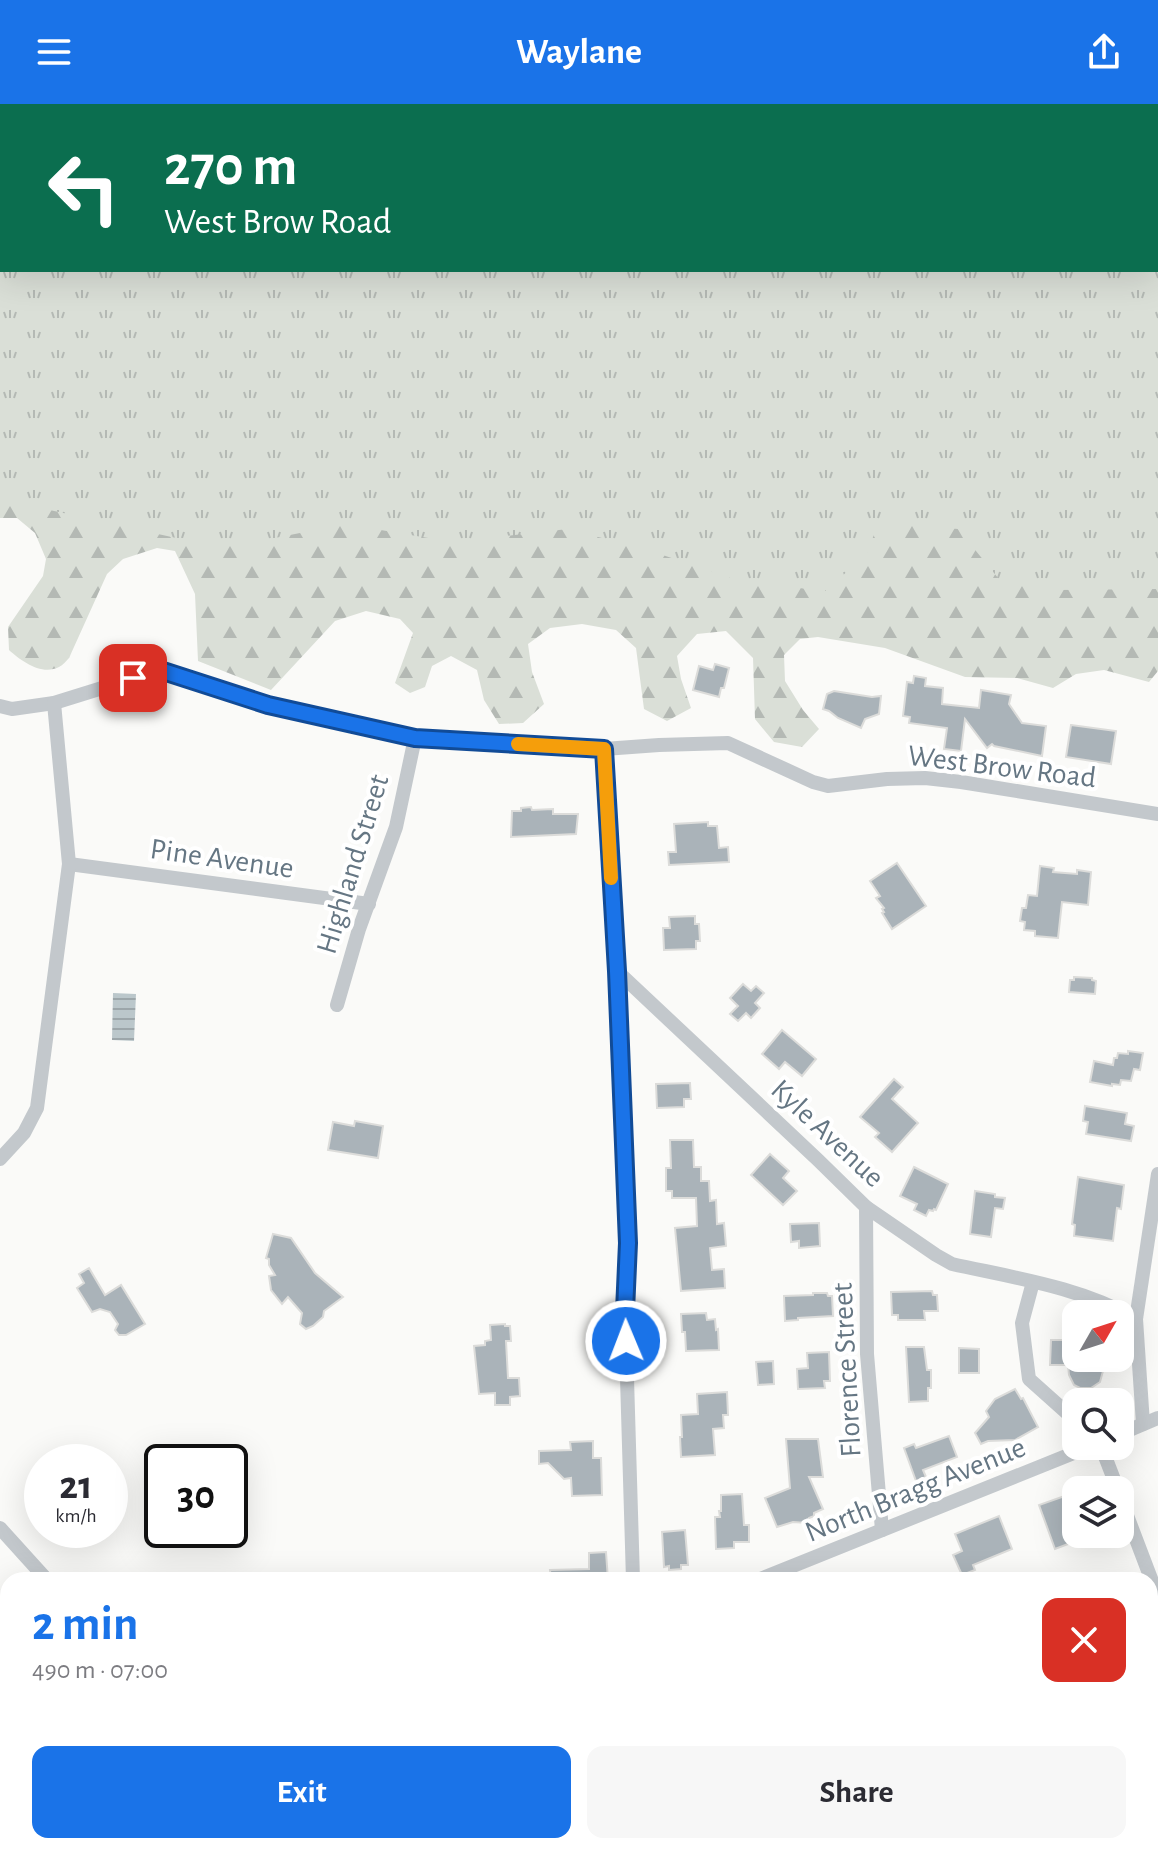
<!DOCTYPE html>
<meta charset="utf-8">
<style>
:root{--surface:#fff;--page:#f7f7f7;--text:#2b2b33;--muted:#7c7c81;--accent:#1a73e8}
body{margin:0;font-family:"Alegreya Sans",sans-serif;background:var(--page);color:var(--text);height:100vh;display:flex;flex-direction:column;font-size:30px;white-space:nowrap}
*{box-sizing:border-box;margin:0}
p{font-size:26px;color:var(--muted)}
.icon{flex:none;width:44px;height:44px;fill:none;stroke:currentColor;stroke-width:2;stroke-linecap:round;stroke-linejoin:round}
.map{position:relative;flex:1;overflow:hidden}
.side{position:absolute;left:0px;top:1468px;width:1158px;height:282px;display:flex;flex-direction:column;background:var(--surface);border-radius:24px 24px 0 0;box-shadow:0 8px 32px #0002}
.side>*{flex:none}
.top-card{position:absolute;left:0px;top:0px;width:1158px;height:168px;box-shadow:0 8px 32px #0002;background:#0b6e4f;color:#fff;overflow:hidden}
.needle{width:52px;rotate:51deg}
.controls{position:absolute;left:1062px;top:1196px;display:grid;gap:16px}
.controls a{display:grid;place-items:center;width:72px;height:72px;border-radius:16px;background:var(--surface);box-shadow:0 8px 32px #0002;font-size:40px}
.speed{position:absolute;left:24px;top:1340px;display:flex;gap:16px;font-size:40px;font-weight:700;text-align:center}
.speed>*{display:grid;place-content:center;width:104px;height:104px;border-radius:50%;background:var(--surface);box-shadow:0 8px 32px #0002;line-height:1}
.speed small{font-size:20px;font-weight:400}
.speed .limit{border:4px solid #111;border-radius:12px;background:#fff;color:#111}
.pin{position:absolute;display:grid;place-items:center;width:68px;height:68px;color:#fff;margin:-34px;border-radius:16px;box-shadow:0 4px 12px #0006}
.me{position:absolute;width:88px;margin:-44px;rotate:359deg;stroke-linejoin:round;filter:drop-shadow(0 0 6px #0008)}
.turn{display:flex;align-items:center;gap:28px;height:168px;padding:0 32px;font-size:36px}
.turn .icon{width:104px;height:104px;stroke-width:2.5}
.turn b{display:block;font-size:56px;line-height:68px}
.round{display:grid;place-items:center;flex:none;width:84px;height:84px;border-radius:16px;background:var(--page)}
.head{display:flex;align-items:center;justify-content:space-between;height:136px;padding:0 32px}
h1{font-size:48px;font-weight:600;line-height:60px;color:var(--accent)}
.cta{display:flex;gap:16px;margin-top:auto;padding:16px 32px}
.cta a{flex:1;height:92px;border-radius:16px;background:var(--accent);color:#fff;font-size:32px;font-weight:600;line-height:92px;text-align:center}
.cta a+a{background:var(--page);color:var(--text)}
header{display:flex;justify-content:space-between;align-items:center;height:104px;padding:0 32px;background:var(--accent);color:#fff;font-size:36px;font-weight:600}
.map>svg:first-child{display:block}
.forest{fill:url(#forest-firs);fill-rule:evenodd}
.park{fill:url(#park-tufts);fill-rule:evenodd}
.water{fill:url(#water-rules)}
.building{fill:#aab3b9;stroke:#dcdcda;stroke-width:2}
.lines{fill:none;stroke-linecap:round;stroke-linejoin:round}
.street{stroke:#c3c8cc;stroke-width:14}
.route-casing{stroke:#114b97;stroke-width:20}
.route{stroke:#1a73e8;stroke-width:14}
.slow{stroke:#f59e0b;stroke-width:14}
.labels{text-anchor:middle;stroke-width:8;stroke-linejoin:round;paint-order:stroke}
.street-label{font-size:30px;fill:#657683;stroke:#fff}
</style>
<header><svg class="icon" aria-label="menu" viewBox="0 0 24 24"><path d="M4 6h16M4 12h16M4 18h16"/></svg>Waylane<svg class="icon" aria-label="share" viewBox="0 0 24 24"><path d="M12 15V3M7 8l5-5 5 5M5 13v7h14v-7"/></svg></header>
<div class="map">
<svg width="1158" height="1749" viewBox="0 0 1158 1749">
<defs>
<pattern id="forest-firs" width="22" height="20" patternUnits="userSpaceOnUse" patternTransform="scale(2)"><rect width="22" height="20" fill="#dadfd7"/><path d="M5 1l3.5 6h-7zM16 11l3.5 6h-7z" fill="#b4b9b4"/></pattern>
<pattern id="park-tufts" width="24" height="20" patternUnits="userSpaceOnUse" patternTransform="scale(2)"><rect width="24" height="20" fill="#dadfd7"/><path d="M3 7l-1-3M5 7V3M7 7l1-3M15 17l-1-3M17 17v-4M19 17l1-3" fill="none" stroke="#b4b9b4"/></pattern>
<pattern id="water-rules" width="6" height="5" patternUnits="userSpaceOnUse" patternTransform="scale(2)"><rect width="6" height="5" fill="#bbc7cb"/><path d="M0 2.5h6" fill="none" stroke="#9ca6aa"/></pattern>
</defs>
<rect width="100%" height="100%" fill="#fafaf8"/>
<path class="forest" d="M0,0H1158V567L1149,578L1104,566L1076,570L1053,584L1017,574L965,573L885,544L818,533L800,535L784,551L785,577L803,606L819,625L802,643L774,638L755,615L753,554L726,527L697,530L677,552L681,575L691,604L667,617L644,605L636,544L616,526L582,520L550,524L528,540L532,568L544,600L523,619L499,620L484,596L477,566L451,552L432,562L425,583L410,589L395,579L413,529L400,515L366,507L335,517L271,586L198,557L195,490L175,447L157,444L123,455L107,470L69,554C66,557 63,561 59,563C42,572 21,557 9,546L8,523L43,472L46,455L35,429L17,414H0ZM2,2H1156V166H2Z"/>
<path class="park" d="M0,0H1158V485L1058,486L1003,480L958,425L879,418L866,451L825,487L739,477L651,447L568,425L452,438L345,420L260,437L176,434L0,395ZM2,2H1156V166H2Z"/>
<polygon class="water" points="113,889 136,890 134,937 112,936"/>
<g class="building">
<polygon points="715,560 729,564 724,584 721,584 719,593 693,586 699,562 713,566"/>
<polygon points="914,572 926,574 925,582 943,584 942,600 979,604 981,586 1011,591 1009,600 1022,619 1046,622 1042,652 994,642 992,640 987,644 965,615 961,647 944,645 947,624 909,619 910,613 903,612 907,578 913,579"/>
<polygon points="834,587 872,593 881,592 879,610 865,615 861,624 838,614 829,607 823,605 827,590"/>
<polygon points="1071,621 1116,627 1111,660 1066,653"/>
<polygon points="531,703 532,706 553,705 553,710 578,710 576,730 511,733 512,707 521,707 521,704"/>
<polygon points="708,718 708,722 717,722 719,744 728,743 729,758 669,761 668,748 676,748 674,720"/>
<polygon points="897,759 926,802 892,825 882,809 884,808 882,805 884,804 876,794 880,792 870,777"/>
<polygon points="1040,762 1054,764 1053,768 1077,770 1077,766 1091,768 1088,801 1062,798 1058,834 1035,832 1035,827 1024,826 1025,818 1020,817 1022,804 1026,804 1028,791 1037,792"/>
<polygon points="695,812 695,820 699,820 700,837 696,837 696,845 664,846 663,824 670,824 669,813"/>
<polygon points="1074,873 1092,874 1092,876 1096,877 1095,890 1069,888 1070,876 1074,876"/>
<polygon points="743,880 751,887 756,882 764,889 755,899 760,904 751,914 746,909 738,917 730,910 738,902 730,894"/>
<polygon points="782,926 816,955 802,972 785,958 779,965 762,950"/>
<polygon points="1128,947 1143,949 1140,966 1134,965 1131,977 1121,976 1120,981 1112,980 1112,982 1090,978 1094,957 1113,961 1114,954 1117,954 1118,949 1128,950"/>
<polygon points="894,975 903,983 892,995 918,1019 892,1048 875,1033 879,1029 860,1013"/>
<polygon points="690,979 691,995 684,995 684,1003 657,1004 656,980"/>
<polygon points="1085,1002 1127,1009 1125,1020 1134,1022 1131,1037 1086,1030 1088,1018 1083,1017"/>
<polygon points="355,1017 383,1022 378,1054 328,1046 333,1018 354,1022"/>
<polygon points="670,1036 693,1036 694,1063 701,1063 701,1077 709,1077 710,1097 716,1096 717,1120 724,1119 726,1142 710,1144 712,1166 724,1165 725,1184 681,1187 675,1124 697,1122 696,1094 672,1094 672,1087 666,1087 666,1064 671,1064"/>
<polygon points="770,1050 789,1067 783,1074 797,1087 783,1101 751,1071"/>
<polygon points="914,1063 948,1080 936,1106 934,1105 933,1107 929,1106 926,1112 914,1106 917,1100 900,1092"/>
<polygon points="1078,1073 1124,1081 1121,1105 1117,1104 1113,1137 1074,1132 1075,1121 1072,1120"/>
<polygon points="975,1087 995,1090 995,1093 1005,1094 1003,1105 995,1104 991,1133 970,1130"/>
<polygon points="819,1119 820,1142 799,1144 799,1137 791,1138 790,1120"/>
<polygon points="273,1130 291,1134 315,1169 343,1193 324,1207 323,1213 313,1222 306,1225 300,1220 302,1209 288,1193 282,1200 271,1186 269,1172 275,1171 269,1161 269,1155 266,1154"/>
<polygon points="89,1164 105,1191 121,1181 145,1220 126,1231 119,1231 115,1226 118,1220 110,1208 100,1205 92,1208 77,1184 84,1179 79,1170"/>
<polygon points="932,1187 933,1191 937,1191 938,1207 924,1207 925,1216 898,1216 898,1211 892,1211 891,1188"/>
<polygon points="813,1189 827,1189 828,1192 832,1192 833,1212 798,1214 798,1216 785,1217 784,1192 813,1191"/>
<polygon points="1074,1207 1076,1207 1076,1254 1096,1254 1102,1261 1103,1267 1100,1278 1091,1284 1080,1284 1074,1281 1069,1271 1068,1261 1050,1261 1051,1236 1064,1236"/>
<polygon points="706,1209 707,1216 715,1215 716,1226 718,1225 719,1246 686,1247 685,1228 682,1228 681,1210"/>
<polygon points="505,1220 505,1222 510,1222 511,1237 506,1237 508,1274 519,1274 520,1292 510,1293 510,1301 495,1301 495,1289 479,1290 474,1242 485,1241 485,1237 491,1236 490,1221"/>
<polygon points="906,1243 924,1243 927,1266 931,1266 931,1284 928,1284 928,1297 909,1298"/>
<polygon points="959,1244 979,1245 979,1269 959,1269"/>
<polygon points="829,1248 830,1277 824,1277 825,1284 798,1285 797,1265 808,1264 807,1249"/>
<polygon points="773,1257 774,1280 758,1281 756,1258"/>
<polygon points="1015,1285 1021,1295 1023,1294 1038,1323 1015,1336 988,1337 981,1340 975,1329 989,1313 986,1307 995,1295"/>
<polygon points="727,1288 728,1311 723,1311 724,1324 713,1325 715,1351 681,1353 680,1333 682,1333 681,1311 698,1310 697,1290"/>
<polygon points="949,1332 957,1353 923,1366 926,1373 916,1377 904,1344 914,1340 916,1344"/>
<polygon points="786,1335 818,1335 823,1373 809,1373 823,1405 814,1409 814,1412 809,1414 807,1419 793,1418 777,1423 765,1394 790,1384"/>
<polygon points="593,1337 593,1354 601,1354 602,1391 572,1392 571,1374 564,1375 548,1359 539,1360 539,1347 571,1346 570,1338"/>
<polygon points="1076,1388 1076,1437 1055,1445 1039,1401"/>
<polygon points="742,1390 744,1421 749,1421 749,1438 734,1438 734,1444 716,1445 715,1413 720,1413 719,1407 721,1407 721,1391"/>
<polygon points="999,1412 1012,1445 973,1461 975,1466 962,1471 953,1451 962,1447 955,1430"/>
<polygon points="685,1426 688,1461 681,1461 681,1465 669,1466 669,1462 664,1463 662,1428"/>
<polygon points="606,1448 608,1476 551,1476 550,1466 589,1465 589,1449"/>
</g>
<g class="lines">
<g class="street">
<polyline points="0,602 12,605 54,599 160,566 268,601 415,634 604,645 659,641 728,639 813,678 828,682 887,675 925,674 961,678 1158,710"/>
<polyline points="604,645 617,867 628,1139 625,1207 633,1476"/>
<polyline points="69,760 369,800"/>
<path d="M617,867L818,1056L866,1103L936,1151L952,1160C1015,1174 1080,1183 1136,1215L1143,1320"/>
<polyline points="337,901 359,825 396,723 415,634"/>
<polyline points="0,1055 24,1029 37,1004 69,760 54,599"/>
<polyline points="866,1103 867,1250 882,1426"/>
<polyline points="1033,1178 1022,1219 1029,1275 1076,1317"/>
<polyline points="1136,1215 1158,1070"/>
<polyline points="1120,1330 1158,1314"/>
<polyline points="1101,1342 1118,1386"/>
<polyline points="1120,1393 1158,1493"/>
<polyline points="0,1424 47,1476"/>
<polyline points="758,1476 1091,1342"/>
<polyline points="1150,1587 1158,1582"/>
<polyline points="0,1653 8,1651"/>
<polyline points="213,1749 213,1742"/>
<polyline points="917,1749 921,1742"/>
</g>
</g>
<g class="lines">
<g class="route-casing">
<polyline id="route" points="133,574 160,566 268,601 415,634 604,645 617,867 628,1139 625,1207 626,1237"/>
</g>
<use href="#route" class="route"/>
<polyline class="slow" points="518,640 604,645 611,774"/>
</g>
<g class="labels">
<g class="street-label">
<text transform="translate(1002 662) rotate(7)" y="10">West Brow Road</text>
<text transform="translate(222 754) rotate(8)" y="10">Pine Avenue</text>
<text transform="translate(352 760) rotate(-73)" y="10">Highland Street</text>
<text transform="translate(828 1029) rotate(43)" y="10">Kyle Avenue</text>
<text transform="translate(846 1266) rotate(-93)" y="10">Florence Street</text>
<text transform="translate(915 1385) rotate(-22)" y="10">North Bragg Avenue</text>
</g>
</g>
</svg>
<div class="controls">
<a><svg class="needle" viewBox="-14 -14 28 28"><path d="M0-13l5 13h-10z" fill="#e53935"/><path d="M0 13l5-13h-10z" fill="#7c7c81"/></svg></a>
<a><svg class="icon" aria-label="search" viewBox="0 0 24 24"><circle cx="10" cy="10" r="6"/><path d="M15 15l6 6"/></svg></a>
<a><svg class="icon" aria-label="layers" viewBox="0 0 24 24"><path d="M12 4l9 5-9 5-9-5zM3 14l9 5 9-5"/></svg></a>
</div>
<div class="speed"><div>21<small>km/h</small></div><div class="limit">30</div></div>
<div class="pin" style="left:133px;top:574px;background:#d93025"><svg class="icon" aria-label="arrive" viewBox="0 0 24 24"><path d="M6 21V4h12l-3 4 3 4H6"/></svg></div>
<svg class="me" style="left:626px;top:1237px" viewBox="-20 -20 40 40"><circle r="17" fill="#1a73e8" stroke="#fff" stroke-width="3"/><path d="M0-11L8 9 0 5-8 9z" fill="#fff"/></svg>
<div class="top-card">
<div class="turn"><svg class="icon" aria-label="left" viewBox="0 0 24 24"><path d="M17 20v-9H6M10 6l-5 5 5 5"/></svg><div><b>270 m</b>West Brow Road</div></div>
</div>
<section class="side">
<div class="head"><div><h1>2 min</h1><p>490 m · 07:00</p></div><a class="round" style="background:#d93025;color:#fff"><svg class="icon" aria-label="close" viewBox="0 0 24 24"><path d="M6 6l12 12M18 6L6 18"/></svg></a></div>
<div class="cta"><a>Exit</a><a>Share</a></div>
</section>
</div>
